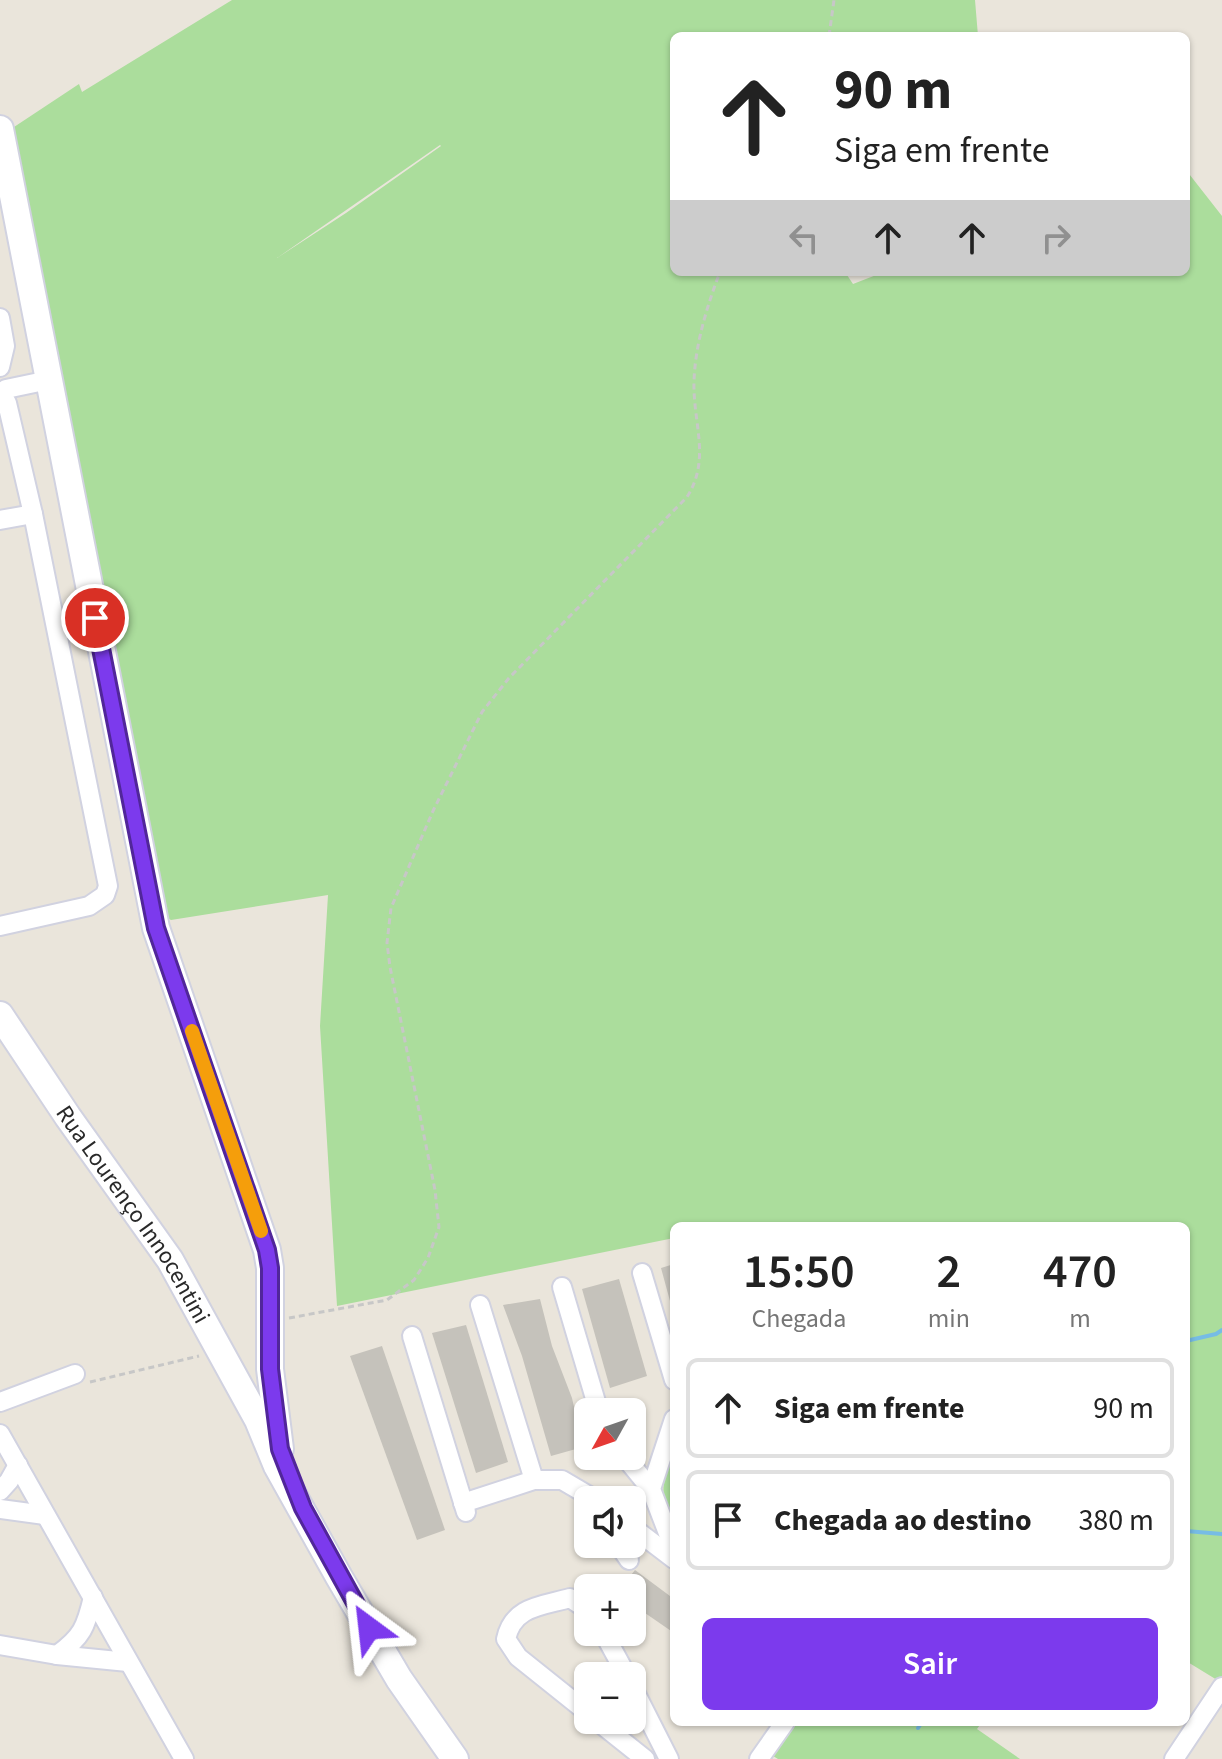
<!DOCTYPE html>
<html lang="pt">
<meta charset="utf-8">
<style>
:root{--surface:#fff;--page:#f6f6f6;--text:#222;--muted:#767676;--line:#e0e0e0;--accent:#7c3aed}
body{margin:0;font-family:"Source Sans 3",sans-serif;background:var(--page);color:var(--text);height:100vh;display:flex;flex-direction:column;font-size:30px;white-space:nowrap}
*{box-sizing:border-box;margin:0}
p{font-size:26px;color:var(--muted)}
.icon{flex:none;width:44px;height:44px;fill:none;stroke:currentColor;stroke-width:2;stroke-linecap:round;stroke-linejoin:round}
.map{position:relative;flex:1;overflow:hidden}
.drawer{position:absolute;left:670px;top:1222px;width:520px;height:504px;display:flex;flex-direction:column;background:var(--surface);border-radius:12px;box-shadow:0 2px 6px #0004}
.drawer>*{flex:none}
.banner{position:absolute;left:670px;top:32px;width:520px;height:244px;border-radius:12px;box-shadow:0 2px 6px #0004;background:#fff;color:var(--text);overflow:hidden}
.needle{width:52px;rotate:230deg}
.fabs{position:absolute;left:574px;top:1398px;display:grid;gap:16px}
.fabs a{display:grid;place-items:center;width:72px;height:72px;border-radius:12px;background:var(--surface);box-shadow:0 2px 6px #0004;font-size:40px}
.pin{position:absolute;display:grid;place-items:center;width:68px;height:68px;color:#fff;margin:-34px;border:4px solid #fff;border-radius:50%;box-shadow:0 2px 8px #0007}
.me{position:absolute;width:88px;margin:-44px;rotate:330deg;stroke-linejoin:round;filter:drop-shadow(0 0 6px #0008)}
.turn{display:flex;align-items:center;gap:28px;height:168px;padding:0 32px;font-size:36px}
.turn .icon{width:104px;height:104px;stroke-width:2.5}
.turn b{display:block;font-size:56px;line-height:68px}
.lanes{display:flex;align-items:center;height:76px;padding:0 32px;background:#0003;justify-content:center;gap:40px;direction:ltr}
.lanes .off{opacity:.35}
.eta{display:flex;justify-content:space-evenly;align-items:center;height:136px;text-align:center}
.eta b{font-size:48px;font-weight:600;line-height:56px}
.button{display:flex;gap:16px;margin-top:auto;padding:16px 32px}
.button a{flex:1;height:92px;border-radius:12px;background:var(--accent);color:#fff;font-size:32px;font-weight:600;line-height:92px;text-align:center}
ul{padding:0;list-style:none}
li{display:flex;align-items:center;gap:24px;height:100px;margin:0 16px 12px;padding:0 16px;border:4px solid var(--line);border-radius:12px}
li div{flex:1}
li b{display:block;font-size:30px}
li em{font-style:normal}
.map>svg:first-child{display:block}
.green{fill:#abdd9c;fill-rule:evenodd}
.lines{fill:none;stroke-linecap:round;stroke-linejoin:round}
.stream{stroke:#76bce5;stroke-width:4}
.building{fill:#c5c2bb}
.street-casing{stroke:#d1d2e0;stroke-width:22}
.secondary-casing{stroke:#d1d2e0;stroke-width:30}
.path{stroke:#c7c7c7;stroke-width:3;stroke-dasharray:6 4;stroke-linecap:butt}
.street{stroke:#fff;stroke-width:18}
.secondary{stroke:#fff;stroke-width:26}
.route-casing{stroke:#51269a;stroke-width:20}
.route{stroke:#7c3aed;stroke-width:14}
.slow{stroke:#f59e0b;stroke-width:14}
.labels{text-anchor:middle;stroke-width:6;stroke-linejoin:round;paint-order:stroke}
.street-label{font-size:24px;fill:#292929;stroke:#fff}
</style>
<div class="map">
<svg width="1222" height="1759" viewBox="0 0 1222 1759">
<rect width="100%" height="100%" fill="#eae5db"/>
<g class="green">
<path d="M232,0H975L978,36H674V272H845L853,284L884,272H1186V170L1222,216V1683L1186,1661V1226H674V1238L337,1306L320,1026L328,895L171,920L167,918L11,129L79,84L82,92ZM441,146L346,213L277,258L440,145Z"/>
<path d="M674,1441V1531C657,1496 663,1477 674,1441Z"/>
<polygon points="785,1722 982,1722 977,1729 1020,1759 778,1759 765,1751"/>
</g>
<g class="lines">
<g class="stream">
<polyline points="1186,1341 1216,1334 1222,1330"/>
<polyline points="1186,1531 1222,1534"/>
<polyline points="918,1728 922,1722"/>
</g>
</g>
<g class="building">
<polygon points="674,1264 674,1301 670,1301 661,1268"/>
<polygon points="619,1279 647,1376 610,1388 582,1289"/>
<polygon points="540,1299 552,1346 572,1398 583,1447 551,1456 522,1356 503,1305"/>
<polygon points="466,1325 508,1462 476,1473 432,1333"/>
<polygon points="382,1346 445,1530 417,1540 350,1356"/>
<polygon points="635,1570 674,1599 674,1633 632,1604 632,1588 621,1588"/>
</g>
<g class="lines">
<g class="street-casing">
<g id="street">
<polyline points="0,318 5,346 0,367"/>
<polyline points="6,389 49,380"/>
<polyline points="0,520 33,514"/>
<polyline points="0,926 89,906 105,895 108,886 33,514 7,403 2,394"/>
<polyline points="642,1273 674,1380"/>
<polyline points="562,1287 599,1412"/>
<polyline points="412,1336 466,1512"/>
<polyline points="0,1402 75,1374"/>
<polyline points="674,1419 651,1489 674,1549"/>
<polyline points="0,1434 184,1759"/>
<polyline points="624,1456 651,1489"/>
<polyline points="534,1480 562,1480 596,1500"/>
<polyline points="0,1491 9,1481 18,1465"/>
<polyline points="463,1503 534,1480 480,1305"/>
<polyline points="0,1509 45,1515"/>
<polyline points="632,1527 674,1559"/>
<polyline points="618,1544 629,1560"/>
<path d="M588,1610L570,1598C542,1606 513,1606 506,1639L518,1657L588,1713"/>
<polyline points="603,1632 627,1676"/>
<polyline points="0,1645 57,1655 128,1662"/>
<path d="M57,1655C82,1637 86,1627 93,1597"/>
<polyline points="632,1686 669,1759"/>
<polyline points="596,1720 645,1759"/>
<polyline points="759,1759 785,1722"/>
<polyline points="1174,1759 1222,1687"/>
</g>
</g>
<g class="secondary-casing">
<g id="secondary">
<polyline points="0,129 156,928 267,1250 270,1268 270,1369 280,1449"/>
<path id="s1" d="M0,1015L68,1117L170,1260L258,1420L277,1466L339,1577L399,1679L455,1759"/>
</g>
</g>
<g class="path">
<polyline points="829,36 834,0"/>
<path d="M289,1318L387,1300L414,1280L428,1258L439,1227L435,1190L390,967L387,943L391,908L433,811L482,712L509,678L687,497C711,459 693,424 694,382C695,345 707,306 720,272"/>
<polyline points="90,1382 199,1356"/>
</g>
<use href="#street" class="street"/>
<use href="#secondary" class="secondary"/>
</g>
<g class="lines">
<g class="route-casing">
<polyline id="route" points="95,618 156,928 267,1250 270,1268 270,1369 280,1449 303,1508 369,1628"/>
</g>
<use href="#route" class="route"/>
<polyline class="slow" points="192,1031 261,1231"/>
</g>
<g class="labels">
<g class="street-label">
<text dy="8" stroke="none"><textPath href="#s1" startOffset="240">Rua Lourenço Innocentini</textPath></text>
</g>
</g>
</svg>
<div class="fabs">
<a><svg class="needle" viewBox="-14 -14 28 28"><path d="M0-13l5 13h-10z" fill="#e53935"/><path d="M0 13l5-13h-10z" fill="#767676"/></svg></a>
<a><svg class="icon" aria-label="sound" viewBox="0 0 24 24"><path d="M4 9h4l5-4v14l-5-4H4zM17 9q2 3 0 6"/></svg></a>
<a>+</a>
<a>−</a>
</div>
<div class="pin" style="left:95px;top:618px;background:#d93025"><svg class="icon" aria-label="arrive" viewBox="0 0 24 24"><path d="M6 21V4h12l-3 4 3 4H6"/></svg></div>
<svg class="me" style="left:369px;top:1628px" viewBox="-20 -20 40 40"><path d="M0-17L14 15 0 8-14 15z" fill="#7c3aed" stroke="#fff" stroke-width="4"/></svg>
<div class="banner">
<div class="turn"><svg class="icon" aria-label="ahead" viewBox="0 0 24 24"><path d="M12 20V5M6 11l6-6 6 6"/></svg><div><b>90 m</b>Siga em frente</div></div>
<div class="lanes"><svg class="icon off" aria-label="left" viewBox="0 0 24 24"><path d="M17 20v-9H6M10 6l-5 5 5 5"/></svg><svg class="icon" aria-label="ahead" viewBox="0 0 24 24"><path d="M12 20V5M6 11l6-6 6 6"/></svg><svg class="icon" aria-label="ahead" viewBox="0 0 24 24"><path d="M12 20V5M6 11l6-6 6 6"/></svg><svg class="icon off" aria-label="right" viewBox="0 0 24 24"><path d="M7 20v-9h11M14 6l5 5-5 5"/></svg></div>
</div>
<section class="drawer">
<div class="eta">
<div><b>15:50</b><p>Chegada</p></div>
<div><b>2</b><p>min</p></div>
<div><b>470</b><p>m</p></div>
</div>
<ul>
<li><svg class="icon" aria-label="ahead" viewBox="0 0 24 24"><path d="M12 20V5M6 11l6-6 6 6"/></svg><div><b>Siga em frente</b></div><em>90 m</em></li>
<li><svg class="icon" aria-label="arrive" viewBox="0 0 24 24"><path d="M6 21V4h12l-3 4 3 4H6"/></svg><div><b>Chegada ao destino</b></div><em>380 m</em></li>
</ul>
<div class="button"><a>Sair</a></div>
</section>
</div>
